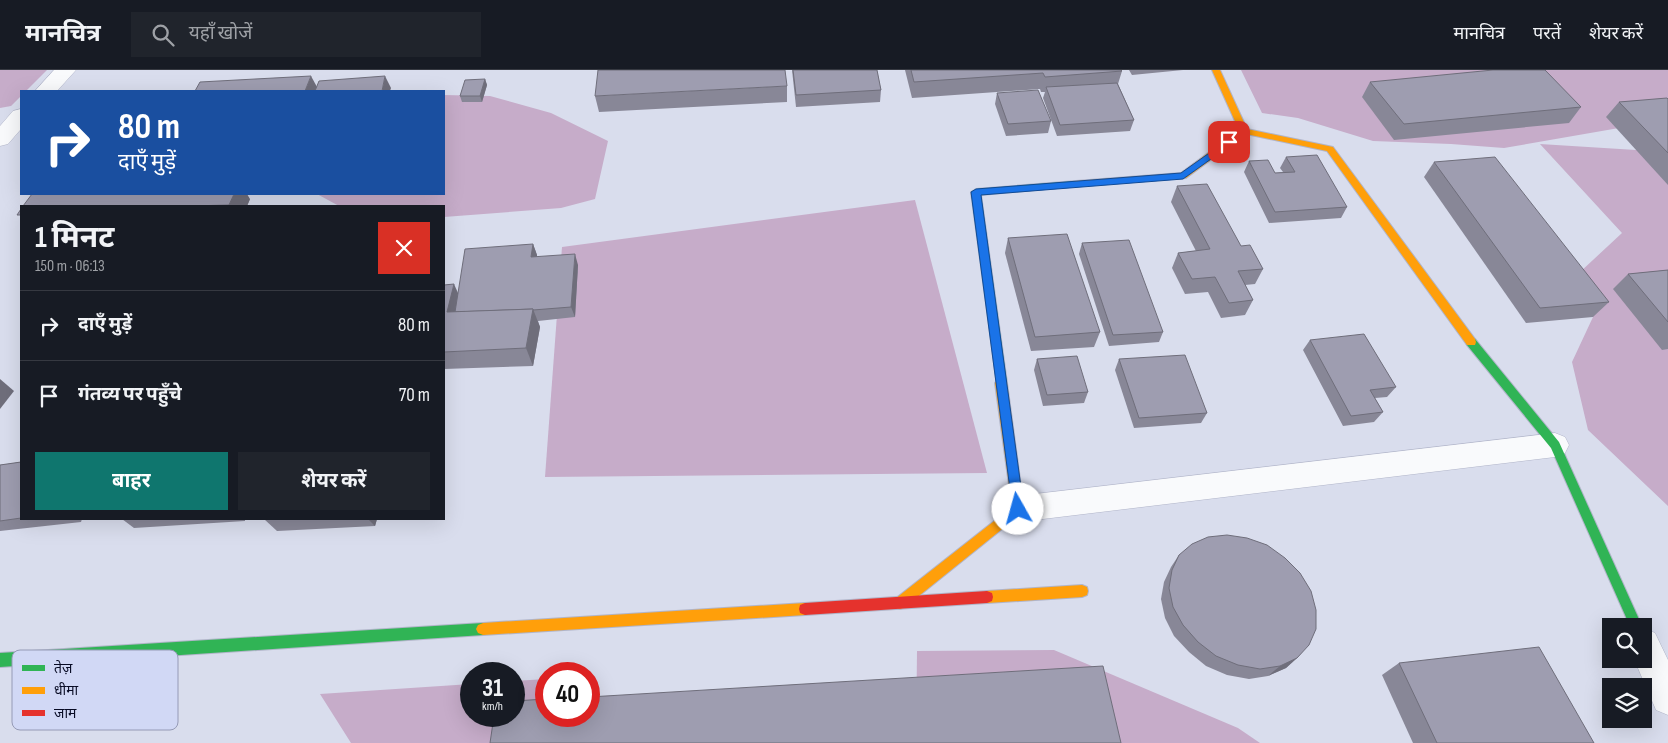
<!DOCTYPE html>
<html lang="hi">
<meta charset="utf-8">
<style>
:root{--surface:#171b24;--page:#20242c;--text:#f1f3f6;--muted:#9ea1a6;--line:#363941;--accent:#0f766e}
body{margin:0;font-family:"Sofia Sans Condensed","Noto Sans Devanagari",sans-serif;background:var(--page);color:var(--text);height:100vh;display:flex;flex-direction:column;font-size:19px;white-space:nowrap}
*{box-sizing:border-box;margin:0}
p{font-size:16px;color:var(--muted)}
.icon{flex:none;width:28px;height:28px;fill:none;stroke:currentColor;stroke-width:2;stroke-linecap:round;stroke-linejoin:round}
.map{position:relative;flex:1;overflow:hidden}
.side{position:absolute;left:20px;top:135px;width:425px;height:315px;display:flex;flex-direction:column;background:var(--surface);border-radius:0px;box-shadow:0 5px 20px #0002}
.side>*{flex:none}
.guide{position:absolute;left:20px;top:20px;width:425px;height:105px;border-radius:0px;box-shadow:0 5px 20px #0002;background:#1a4fa0;color:#fff;overflow:hidden}
.tools{position:absolute;left:1602px;top:548px;display:grid;gap:10px}
.tools a{display:grid;place-items:center;width:50px;height:50px;border-radius:0px;background:var(--surface);box-shadow:0 5px 20px #0002;font-size:25px}
.speed{position:absolute;left:460px;top:592px;display:flex;gap:10px;font-size:25px;font-weight:700;text-align:center}
.speed>*{display:grid;place-content:center;width:65px;height:65px;border-radius:50%;background:var(--surface);box-shadow:0 5px 20px #0002;line-height:1}
.speed small{font-size:12px;font-weight:400}
.speed .limit{border:8px solid #d22;background:#fff;color:#111}
.pin{position:absolute;display:grid;place-items:center;width:42px;height:42px;color:#fff;margin:-21px;border-radius:10px;box-shadow:0 2px 8px #0006}
.me{position:absolute;width:55px;margin:-28px;rotate:353deg;stroke-linejoin:round;filter:drop-shadow(0 0 4px #0008)}
.turn{display:flex;align-items:center;gap:18px;height:105px;padding:0 15px;font-size:22px}
.turn .icon{width:65px;height:65px;stroke-width:2.5}
.turn b{display:block;font-size:35px;line-height:42px}
.round{display:grid;place-items:center;flex:none;width:52px;height:52px;border-radius:0px;background:var(--page)}
.overview{display:flex;align-items:center;justify-content:space-between;height:85px;padding:0 15px}
h1{font-size:30px;font-weight:700;line-height:38px}
.action{display:flex;gap:10px;margin-top:auto;padding:10px 15px}
.action a{flex:1;height:58px;border-radius:0px;background:var(--accent);color:#fff;font-size:20px;font-weight:700;line-height:58px;text-align:center}
.action a+a{background:var(--page);color:var(--text)}
ul{padding:0;list-style:none}
li{display:flex;align-items:center;gap:15px;height:70px;padding:0 15px;border-top:1px solid var(--line)}
li div{flex:1}
li b{display:block;font-size:19px}
li em{font-style:normal}
header{display:flex;align-items:center;gap:30px;box-sizing:border-box;height:70px;padding:0 25px;background:var(--surface);border-bottom:1px solid var(--line)}
header strong{font-size:24px}
nav{display:flex;gap:28px;margin-inline-start:auto;font-size:18px}
.search{width:350px;height:45px;background:var(--page);display:flex;align-items:center;gap:12px;box-sizing:border-box;padding:0 18px;border-radius:0px;color:var(--muted);font-size:19px}
.map>svg:first-child{display:block}
.forest{fill:#c6acc9}
.lines{fill:none;stroke-linecap:round;stroke-linejoin:round}
.street-casing{stroke:#b1b5c9;stroke-width:1}
.fast-casing{stroke:#b1b5c9;stroke-width:2}
.slow-casing{stroke:#b1b5c9;stroke-width:2}
.jam-casing{stroke:#b1b5c9;stroke-width:2}
.street{fill:#f9fafc;fill-rule:evenodd}
.fast{fill:#30b455;fill-rule:evenodd}
.slow{fill:#ff9f0a;fill-rule:evenodd}
.jam{fill:#e5322d;fill-rule:evenodd}
.wall{fill:#888797}
.shaded-wall{fill:#6f6e7b}
.building{fill:#9e9db0;stroke:#6f6e7b}
.route{fill:#1a73e8;stroke:#114b97}
.key{fill:#d1d8f5;stroke:#959ab6;stroke-width:1}
.key-label{font-size:14px;fill:#080b24}
</style>
<header>
<strong>मानचित्र</strong>
<div class="search"><svg class="icon" aria-label="search" viewBox="0 0 24 24"><circle cx="10" cy="10" r="6"/><path d="M15 15l6 6"/></svg>यहाँ खोजें</div>
<nav><a>मानचित्र</a><a>परतें</a><a>शेयर करें</a></nav>
</header>
<div class="map">
<svg width="1668" height="673" viewBox="0 0 1668 673">
<rect width="100%" height="100%" fill="#d9dded"/>
<g class="forest">
<polygon points="0,0 47,0 26,21 21,21 21,26 11,36 0,38"/>
<polygon points="1241,0 1668,0 1668,64 1619,58 1504,78 1451,74 1373,71 1298,48 1262,43"/>
<polygon points="444,25 490,26 551,43 608,71 595,129 561,138 444,147 444,136 339,136 317,124 444,124"/>
<polygon points="1540,74 1668,82 1668,436 1588,360 1572,292 1593,247 1579,203 1622,163"/>
<polygon points="915,130 987,403 545,407 562,177"/>
<polygon points="1054,580 1238,658 1260,673 916,673 917,581"/>
<polygon points="546,609 546,646 542,673 351,673 320,624 471,614 471,646 514,646 514,611"/>
</g>
<g class="lines">
<g class="street-casing">
<g id="street">
<polygon points="54,0 76,0 57,21 35,21"/>
<polygon points="21,39 21,59 8,74 0,76 0,56 13,41"/>
<polygon points="1555,363 1565,367 1569,375 1565,383 1555,387 1018,452 1008,448 1003,439 1008,430 1018,426"/>
<polygon points="1644,558 1655,563 1668,590 1668,645 1656,640 1634,589 1644,589"/>
</g>
</g>
<g class="fast-casing">
<g id="fast">
<polygon points="1076,111 1079,112 1079,116 981,125 1007,313 1005,316 997,316 971,122 976,119"/>
<polygon points="1471,268 1475,269 1559,372 1642,556 1630,556 1551,378 1467,275 1466,272 1467,269"/>
<polygon points="483,553 488,555 490,559 488,563 483,565 0,597 0,583"/>
</g>
</g>
<g class="slow-casing">
<g id="slow">
<polygon points="1212,0 1220,0 1247,59 1333,77 1475,269 1476,272 1475,275 1467,275 1327,81 1246,64 1186,108 1073,116 1073,112 1076,111 1181,103 1239,60"/>
<polygon points="1001,309 1005,310 1007,313 1024,439 1022,443 905,537 900,539 895,537 894,533 895,529 1012,437 995,313 997,310"/>
<polygon points="1082,515 1087,517 1088,521 1087,525 1082,527 987,533 982,531 981,527 982,523 987,521"/>
<polygon points="805,533 810,535 811,539 810,543 805,545 483,565 478,563 476,559 478,555 483,553"/>
</g>
</g>
<g class="jam-casing">
<polygon id="jam" points="987,521 992,523 993,527 992,531 987,533 805,545 800,543 799,539 800,535 805,533"/>
</g>
<use href="#street" class="street"/>
<use href="#fast" class="fast"/>
<use href="#slow" class="slow"/>
<use href="#jam" class="jam"/>
</g>
<g class="wall">
<polygon points="792,0 877,0 881,20 880,32 796,37"/>
<polygon points="905,0 1121,0 1122,1 1118,14 1134,50 1130,61 1057,66 1043,28 1045,22 1041,22 1040,19 912,28"/>
<polygon points="1129,0 1183,0 1132,5"/>
<polygon points="485,9 487,15 482,32 462,32 460,26"/>
<polygon points="1370,12 1581,37 1569,53 1394,70 1362,27"/>
<polygon points="787,16 787,32 599,42 595,26"/>
<polygon points="997,23 1051,51 1048,63 1006,66 995,34"/>
<polygon points="1668,29 1668,115 1606,47 1619,32"/>
<polygon points="1286,87 1347,137 1341,148 1269,153 1244,102 1249,91 1275,103 1283,102 1280,98"/>
<polygon points="1434,92 1609,232 1593,247 1526,253 1424,107"/>
<polygon points="1177,116 1241,176 1263,199 1255,214 1245,215 1253,230 1245,245 1221,248 1208,222 1185,224 1172,198 1178,183 1196,181 1171,132"/>
<polygon points="250,129 247,136 23,136"/>
<polygon points="1008,168 1100,262 1094,277 1031,281 1005,183"/>
<polygon points="1082,173 1163,262 1159,272 1109,276 1079,184"/>
<polygon points="533,174 537,185 537,187 578,195 575,247 538,251 540,257 533,296 444,299 444,215 458,224"/>
<polygon points="1668,200 1668,279 1662,280 1613,219 1628,204"/>
<polygon points="1310,270 1396,317 1387,327 1375,328 1383,342 1374,352 1343,356 1303,280"/>
<polygon points="1037,289 1088,322 1084,333 1043,336 1034,300"/>
<polygon points="1119,289 1207,343 1201,353 1134,358 1115,300"/>
<polygon points="21,392 21,449 82,449 81,452 0,461 0,395"/>
<polygon points="122,449 245,449 245,451 134,458"/>
<polygon points="264,449 377,449 375,456 277,461"/>
<polygon points="1179,485 1297,588 1286,598 1268,606 1249,609 1227,605 1206,596 1189,582 1174,566 1165,548 1161,529 1164,512 1171,497"/>
<polygon points="1399,593 1594,673 1413,673 1382,605"/>
</g>
<g class="shaded-wall">
<polygon points="311,6 317,17 315,21 305,21"/>
<polygon points="385,6 391,18 390,21 382,21"/>
<polygon points="485,9 487,15 482,32 480,26"/>
<polygon points="234,124 247,124 250,129 247,136 230,136 229,135"/>
<polygon points="533,174 537,185 536,198 531,187"/>
<polygon points="575,184 578,195 575,247 571,237"/>
<polygon points="454,214 462,232 458,253 447,242"/>
<polygon points="533,239 540,257 533,296 526,278"/>
<polygon points="0,309 14,321 0,339"/>
<polygon points="368,449 377,449 375,456"/>
<polygon points="1297,588 1286,598 1268,606 1280,596"/>
</g>
<g class="building">
<polygon points="598,0 785,0 787,16 595,26"/>
<polygon points="793,0 877,0 881,20 796,25"/>
<polygon points="911,0 1121,0 1122,1 1045,7 1043,3 914,12"/>
<polygon points="1493,0 1545,0 1581,37 1404,54 1370,12"/>
<polygon points="311,6 305,21 195,21 200,12"/>
<polygon points="385,6 382,21 315,21 319,11"/>
<polygon points="485,9 480,26 460,26 465,10"/>
<polygon points="1117,13 1134,50 1060,55 1046,17"/>
<polygon points="1038,20 1051,51 1008,54 997,23"/>
<polygon points="1667,28 1668,29 1668,83 1619,32"/>
<polygon points="1317,85 1347,137 1275,142 1249,91 1268,90 1275,103 1295,102 1286,87"/>
<polygon points="1495,87 1609,232 1540,238 1434,92"/>
<polygon points="1207,114 1241,176 1250,175 1263,199 1238,201 1253,230 1229,233 1215,207 1192,209 1178,183 1210,179 1177,116"/>
<polygon points="32,124 234,124 229,135 189,136 23,136"/>
<polygon points="21,139 21,145 17,145"/>
<polygon points="1067,164 1100,262 1035,267 1008,168"/>
<polygon points="1129,170 1163,262 1113,265 1082,173"/>
<polygon points="533,174 531,187 575,184 571,237 533,240 533,239 455,242 465,179"/>
<polygon points="1668,200 1668,252 1628,204"/>
<polygon points="454,214 447,242 533,239 526,278 444,282 444,215"/>
<polygon points="1364,264 1396,317 1370,320 1383,342 1351,346 1310,270"/>
<polygon points="1185,285 1207,343 1139,348 1119,289"/>
<polygon points="1077,286 1088,322 1047,325 1037,289"/>
<polygon points="21,392 21,448 0,451 0,395"/>
<polygon points="1227,465 1247,468 1267,475 1285,488 1300,503 1311,521 1316,540 1316,559 1309,575 1297,588 1280,596 1260,599 1238,595 1216,586 1198,572 1183,555 1173,537 1169,518 1172,500 1179,485 1192,474 1208,467"/>
<polygon points="1539,577 1594,673 1437,673 1399,593"/>
<polygon points="1103,596 1121,673 490,673 494,646 514,646 514,631 546,629 546,646 589,646 589,627"/>
</g>
<polygon class="route" points="1229,69 1234,72 1232,74 1183,109 981,125 1024,439 1022,442 1018,444 1013,442 971,122 976,119 1181,103"/>
<rect x="12" y="580" width="166" height="80" rx="8" class="key"/>
<rect x="22" y="595" width="23" height="6" fill="#30b455"/>
<rect x="22" y="617" width="23" height="7" fill="#ff9f0a"/>
<rect x="22" y="640" width="23" height="6" fill="#e5322d"/>
<g class="key-label">
<text x="54" y="603">तेज़</text>
<text x="54" y="625">धीमा</text>
<text x="54" y="648">जाम</text>
</g>
</svg>
<div class="tools">
<a><svg class="icon" aria-label="search" viewBox="0 0 24 24"><circle cx="10" cy="10" r="6"/><path d="M15 15l6 6"/></svg></a>
<a><svg class="icon" aria-label="layers" viewBox="0 0 24 24"><path d="M12 4l9 5-9 5-9-5zM3 14l9 5 9-5"/></svg></a>
</div>
<div class="speed"><div>31<small>km/h</small></div><div class="limit">40</div></div>
<div class="pin" style="left:1229px;top:72px;background:#d93025"><svg class="icon" aria-label="arrive" viewBox="0 0 24 24"><path d="M6 21V4h12l-3 4 3 4H6"/></svg></div>
<svg class="me" style="left:1018px;top:439px" viewBox="-20 -20 40 40"><circle r="19" fill="#fff"/><path d="M0-13L10 11 0 6-10 11z" fill="#1a73e8"/></svg>
<div class="guide">
<div class="turn"><svg class="icon" aria-label="right" viewBox="0 0 24 24"><path d="M7 20v-9h11M14 6l5 5-5 5"/></svg><div><b>80 m</b>दाएँ मुड़ें</div></div>
</div>
<section class="side">
<div class="overview"><div><h1>1 मिनट</h1><p>150 m · 06:13</p></div><a class="round" style="background:#d93025;color:#fff"><svg class="icon" aria-label="close" viewBox="0 0 24 24"><path d="M6 6l12 12M18 6L6 18"/></svg></a></div>
<ul>
<li><svg class="icon" aria-label="right" viewBox="0 0 24 24"><path d="M7 20v-9h11M14 6l5 5-5 5"/></svg><div><b>दाएँ मुड़ें</b></div><em>80 m</em></li>
<li><svg class="icon" aria-label="arrive" viewBox="0 0 24 24"><path d="M6 21V4h12l-3 4 3 4H6"/></svg><div><b>गंतव्य पर पहुँचे</b></div><em>70 m</em></li>
</ul>
<div class="action"><a>बाहर</a><a>शेयर करें</a></div>
</section>
</div>
